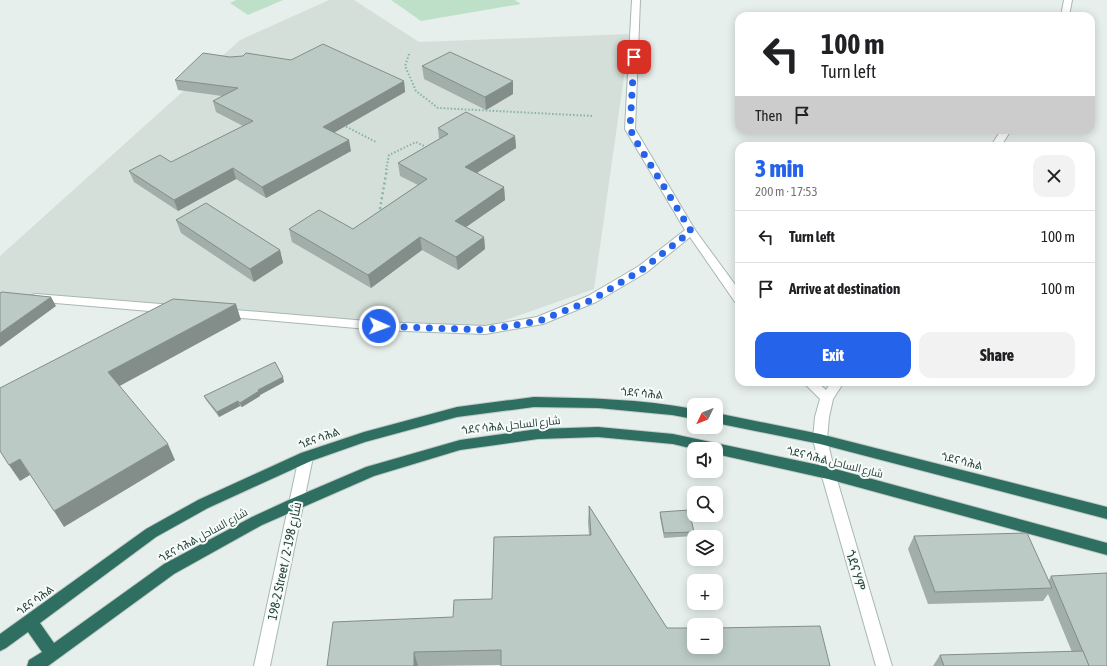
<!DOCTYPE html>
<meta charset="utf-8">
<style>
:root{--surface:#fff;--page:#f2f2f2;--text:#202124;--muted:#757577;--line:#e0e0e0;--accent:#2563eb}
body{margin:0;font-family:"Asap Condensed",Cairo,"Noto Sans Ethiopic",sans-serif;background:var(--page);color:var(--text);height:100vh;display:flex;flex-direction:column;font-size:15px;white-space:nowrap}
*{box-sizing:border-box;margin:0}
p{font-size:13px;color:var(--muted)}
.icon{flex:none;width:22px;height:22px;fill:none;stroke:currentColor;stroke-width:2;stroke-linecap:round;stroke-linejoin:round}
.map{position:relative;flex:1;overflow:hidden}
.side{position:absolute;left:735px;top:142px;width:360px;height:244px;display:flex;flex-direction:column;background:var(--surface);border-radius:12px;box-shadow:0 2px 10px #0003}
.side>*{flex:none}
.guide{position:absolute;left:735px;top:12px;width:360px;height:122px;border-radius:12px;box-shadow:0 2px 10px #0003;background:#fff;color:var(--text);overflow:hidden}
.needle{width:26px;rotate:227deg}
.fabs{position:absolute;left:687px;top:398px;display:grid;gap:8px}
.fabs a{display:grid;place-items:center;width:36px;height:36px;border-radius:8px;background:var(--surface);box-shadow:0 2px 10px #0003;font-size:20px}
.pin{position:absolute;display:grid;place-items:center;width:34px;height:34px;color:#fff;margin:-17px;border-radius:8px;box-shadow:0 2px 6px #0006}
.me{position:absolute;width:44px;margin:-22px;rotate:92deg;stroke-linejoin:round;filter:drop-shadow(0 0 3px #0008)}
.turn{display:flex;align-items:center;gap:14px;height:84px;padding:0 20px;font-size:18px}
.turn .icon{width:52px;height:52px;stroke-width:2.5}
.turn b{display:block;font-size:28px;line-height:34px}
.then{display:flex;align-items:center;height:38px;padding:0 20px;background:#0003;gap:8px;font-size:15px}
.round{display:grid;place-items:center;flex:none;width:42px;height:42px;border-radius:12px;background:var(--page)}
.summary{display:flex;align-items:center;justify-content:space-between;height:68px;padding:0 20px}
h1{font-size:24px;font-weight:800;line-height:30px;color:var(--accent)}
.action{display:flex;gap:8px;margin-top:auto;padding:8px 20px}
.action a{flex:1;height:46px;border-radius:12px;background:var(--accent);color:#fff;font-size:16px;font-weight:800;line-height:46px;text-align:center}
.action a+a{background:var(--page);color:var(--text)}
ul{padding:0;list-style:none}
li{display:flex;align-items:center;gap:12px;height:52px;padding:0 20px;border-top:1px solid var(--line)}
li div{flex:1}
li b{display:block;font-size:15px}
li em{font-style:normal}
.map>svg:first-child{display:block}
.built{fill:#d4dfda}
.green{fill:#bfe0c8}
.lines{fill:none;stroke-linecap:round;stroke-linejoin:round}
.minor-casing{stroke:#a8b8b2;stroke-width:2}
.highway-casing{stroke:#c2cac8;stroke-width:2}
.path-far1{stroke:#86b3a5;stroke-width:2;stroke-dasharray:1.5 2;stroke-linecap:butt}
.path{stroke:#86b3a5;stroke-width:2.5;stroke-dasharray:2 3;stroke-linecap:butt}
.minor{fill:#fff;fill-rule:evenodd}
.highway{fill:#2f6f62;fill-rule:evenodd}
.wall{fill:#a1aea9}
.shaded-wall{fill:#838d89}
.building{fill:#bbcac4;stroke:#838d89}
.route{stroke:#2563eb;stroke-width:7;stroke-dasharray:0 12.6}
.labels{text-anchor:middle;stroke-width:4;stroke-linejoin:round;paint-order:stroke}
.street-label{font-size:11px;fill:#24423a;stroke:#f7fbf9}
.near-street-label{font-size:13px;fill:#24423a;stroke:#f7fbf9}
</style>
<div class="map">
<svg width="1107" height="666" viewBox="0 0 1107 666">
<rect width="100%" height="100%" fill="#e6efeb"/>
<polygon class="built" points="329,0 354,0 419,42 630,34 594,289 477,330 0,295 0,256 240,40"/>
<g class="green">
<polygon points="236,0 283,0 248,15 230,3"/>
<polygon points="391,0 515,0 521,4 421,21"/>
</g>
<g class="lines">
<g class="minor-casing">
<g id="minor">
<polygon points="632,0 640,0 635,129 695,230 739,290 739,303 735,302 690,237 647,272 596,302 543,324 485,334 379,330 219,316 217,313 219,310 223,309 379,322 485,326 537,317 588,296 639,266 685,230 625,129"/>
<polygon points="1064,0 1072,0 1069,16 1061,16"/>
<polygon points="1001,130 1011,130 1001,146 991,146"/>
<polygon points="36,294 173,305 177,306 179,309 177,312 173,313 32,301 30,298 32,295"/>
<polygon points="803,382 817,382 826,390 831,382 844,382 833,399 829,417 827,439 835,473 892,666 876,666 821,473 813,439 815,417 820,399"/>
<polygon points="306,452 311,453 313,457 270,666 254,666 299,457 301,453"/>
</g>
</g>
<g class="highway-casing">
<g id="highway">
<path d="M534,397C588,398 641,399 694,409V419L672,415L598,408L534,407L457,417L365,442L311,461L208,508L156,537L40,623L54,643L164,564L252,517L291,499L366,467L460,440L538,429L598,427L673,434L828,467L1107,543V555L828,479L716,454V449H694L673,444L598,437L538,439L460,450L374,476L262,525L174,574L48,666H27L29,660L42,652L28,632L6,648L0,651V634L146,529L198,500L301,453L364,432L457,407Z"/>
<polygon points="716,413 820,434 1107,507 1107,519 820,444 716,423"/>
</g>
</g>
<g class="path-far1">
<polyline points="409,54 405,66 416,91 438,108 593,116"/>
<polyline points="343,125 376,142"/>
<polyline points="386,170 389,155 416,142 428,148"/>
</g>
<polyline class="path" points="379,214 387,169"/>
<use href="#minor" class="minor"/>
<use href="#highway" class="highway"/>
</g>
<g class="wall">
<polygon points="422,66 513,94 486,110 424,79"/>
<polygon points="175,80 404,81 405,92 334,132 351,151 266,198 236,179 178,211 134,182 129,171 171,162 243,126 216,112 213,101 222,96 178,90"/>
<polygon points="438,128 515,136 516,148 476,173 504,187 505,200 466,227 484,237 485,249 458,270 422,250 371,288 292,242 289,229 353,229 418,185 400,176 398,163 439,139"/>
<polygon points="176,220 280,250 283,263 254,282 181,233"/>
<polygon points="284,382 260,395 260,396 242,407 240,406 219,417 206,400 204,396"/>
<polygon points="589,506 667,628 501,665 430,666 327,666 453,617 492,599 589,535 588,522"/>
<polygon points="660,512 694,532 693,536 664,538 660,517"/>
<polygon points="914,536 1049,580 1051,576 1107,666 933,666 940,655 1072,652 1048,594 1043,601 928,604 908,549"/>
</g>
<g class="shaded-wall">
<polygon points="404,81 405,92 325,138 323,127"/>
<polygon points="513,81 513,94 486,110 485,97"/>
<polygon points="515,136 516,148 466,180 465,167"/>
<polygon points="349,140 351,151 266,198 262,187"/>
<polygon points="233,168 236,179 178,211 174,200"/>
<polygon points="504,187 505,200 456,234 455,221"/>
<polygon points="420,237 422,250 371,288 368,275"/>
<polygon points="484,237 485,249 458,270 456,257"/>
<polygon points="280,250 283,263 254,282 250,269"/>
<polygon points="51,297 56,306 0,347 0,333"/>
<polygon points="236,304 241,320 116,388 108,372"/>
<polygon points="283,377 284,382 260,395 260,396 242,407 240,403 258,390"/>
<polygon points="238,401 240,406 219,417 217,412"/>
<polygon points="168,444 175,460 64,527 54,511"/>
<polygon points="20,459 30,475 20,481 9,465"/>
<polygon points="414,652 418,666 414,666"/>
</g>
<g class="building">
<polygon points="323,44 404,81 323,127 349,140 262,187 233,168 174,200 129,171 160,155 171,162 253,121 213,101 238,88 175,80 203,53 230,57 243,56 246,53 291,60"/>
<polygon points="450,52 513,81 485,97 422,66"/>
<polygon points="466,112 515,136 465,167 504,187 455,221 484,237 456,257 420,237 368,275 289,229 319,210 353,229 427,179 398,163 448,134 438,128"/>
<polygon points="206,203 280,250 250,269 176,220"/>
<polygon points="2,292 51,297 0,333 0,293"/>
<polygon points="173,299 236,304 108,372 168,444 54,511 20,459 9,465 0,451 0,388"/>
<polygon points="275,362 283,377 258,390 259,391 240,403 238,401 217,412 204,396"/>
<polygon points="589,506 667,628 694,628 694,647 716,647 716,628 820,626 830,666 501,666 501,650 414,652 414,666 327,666 333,622 453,617 454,600 492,599 494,537 591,535"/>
<polygon points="689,510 694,532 664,533 660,512"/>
<polygon points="1027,533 1052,588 935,592 914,536"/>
<polygon points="1107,573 1107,666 1089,666 1051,576"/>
<polygon points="1083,651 1089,666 944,666 940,655"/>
</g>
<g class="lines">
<polyline class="route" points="379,326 485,330 539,321 592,300 605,292 643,269 691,231 636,141 630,129 634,57"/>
</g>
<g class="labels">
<g class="street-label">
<text transform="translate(642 393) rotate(5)" y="4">ጎደና ሳሕል</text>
<text transform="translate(511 425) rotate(-6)" y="4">ጎደና ሳሕል شارع الساحل</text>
<text transform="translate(319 438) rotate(-20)" y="4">ጎደና ሳሕል</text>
<text transform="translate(962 461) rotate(14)" y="4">ጎደና ሳሕል</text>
<text transform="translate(835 462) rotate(14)" y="4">ጎደና ሳሕል شارع الساحل</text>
<text transform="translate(203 535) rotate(-29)" y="4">ጎደና ሳሕል شارع الساحل</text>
<text transform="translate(35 600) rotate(-36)" y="4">ጎደና ሳሕል</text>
</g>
<g class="near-street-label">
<text transform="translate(284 561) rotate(-78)" y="5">198-2 Street / شارع 198-2</text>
<text transform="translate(856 570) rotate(74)" y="5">ጎደና ሃም</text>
</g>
</g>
</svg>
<div class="fabs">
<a><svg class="needle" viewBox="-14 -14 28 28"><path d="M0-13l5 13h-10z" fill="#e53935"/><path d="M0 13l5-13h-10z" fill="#757577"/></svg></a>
<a><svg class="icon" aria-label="sound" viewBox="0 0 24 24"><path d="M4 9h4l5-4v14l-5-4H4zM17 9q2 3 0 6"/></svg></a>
<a><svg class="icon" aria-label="search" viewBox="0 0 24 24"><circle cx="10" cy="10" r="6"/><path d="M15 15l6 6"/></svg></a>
<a><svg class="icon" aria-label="layers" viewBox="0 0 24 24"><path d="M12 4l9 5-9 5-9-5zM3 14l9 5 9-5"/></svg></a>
<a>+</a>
<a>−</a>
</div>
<div class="pin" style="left:634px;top:57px;background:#d93025"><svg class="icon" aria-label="arrive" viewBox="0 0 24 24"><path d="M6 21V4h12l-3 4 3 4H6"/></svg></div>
<svg class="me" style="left:379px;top:326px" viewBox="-20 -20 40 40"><circle r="17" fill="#2563eb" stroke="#fff" stroke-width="3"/><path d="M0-11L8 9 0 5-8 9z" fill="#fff"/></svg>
<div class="guide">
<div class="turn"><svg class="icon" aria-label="left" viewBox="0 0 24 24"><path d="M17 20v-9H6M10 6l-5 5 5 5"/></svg><div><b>100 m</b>Turn left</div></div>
<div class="then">Then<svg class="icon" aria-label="arrive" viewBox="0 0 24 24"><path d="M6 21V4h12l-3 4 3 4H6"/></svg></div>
</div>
<section class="side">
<div class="summary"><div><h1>3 min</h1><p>200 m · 17:53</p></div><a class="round"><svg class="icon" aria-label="close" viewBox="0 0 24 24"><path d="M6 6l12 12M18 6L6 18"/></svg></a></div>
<ul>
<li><svg class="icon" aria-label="left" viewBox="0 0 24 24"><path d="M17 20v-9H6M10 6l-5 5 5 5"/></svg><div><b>Turn left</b></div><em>100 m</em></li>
<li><svg class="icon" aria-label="arrive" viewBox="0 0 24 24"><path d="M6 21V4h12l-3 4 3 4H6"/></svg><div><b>Arrive at destination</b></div><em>100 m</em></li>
</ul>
<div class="action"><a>Exit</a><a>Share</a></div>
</section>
</div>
